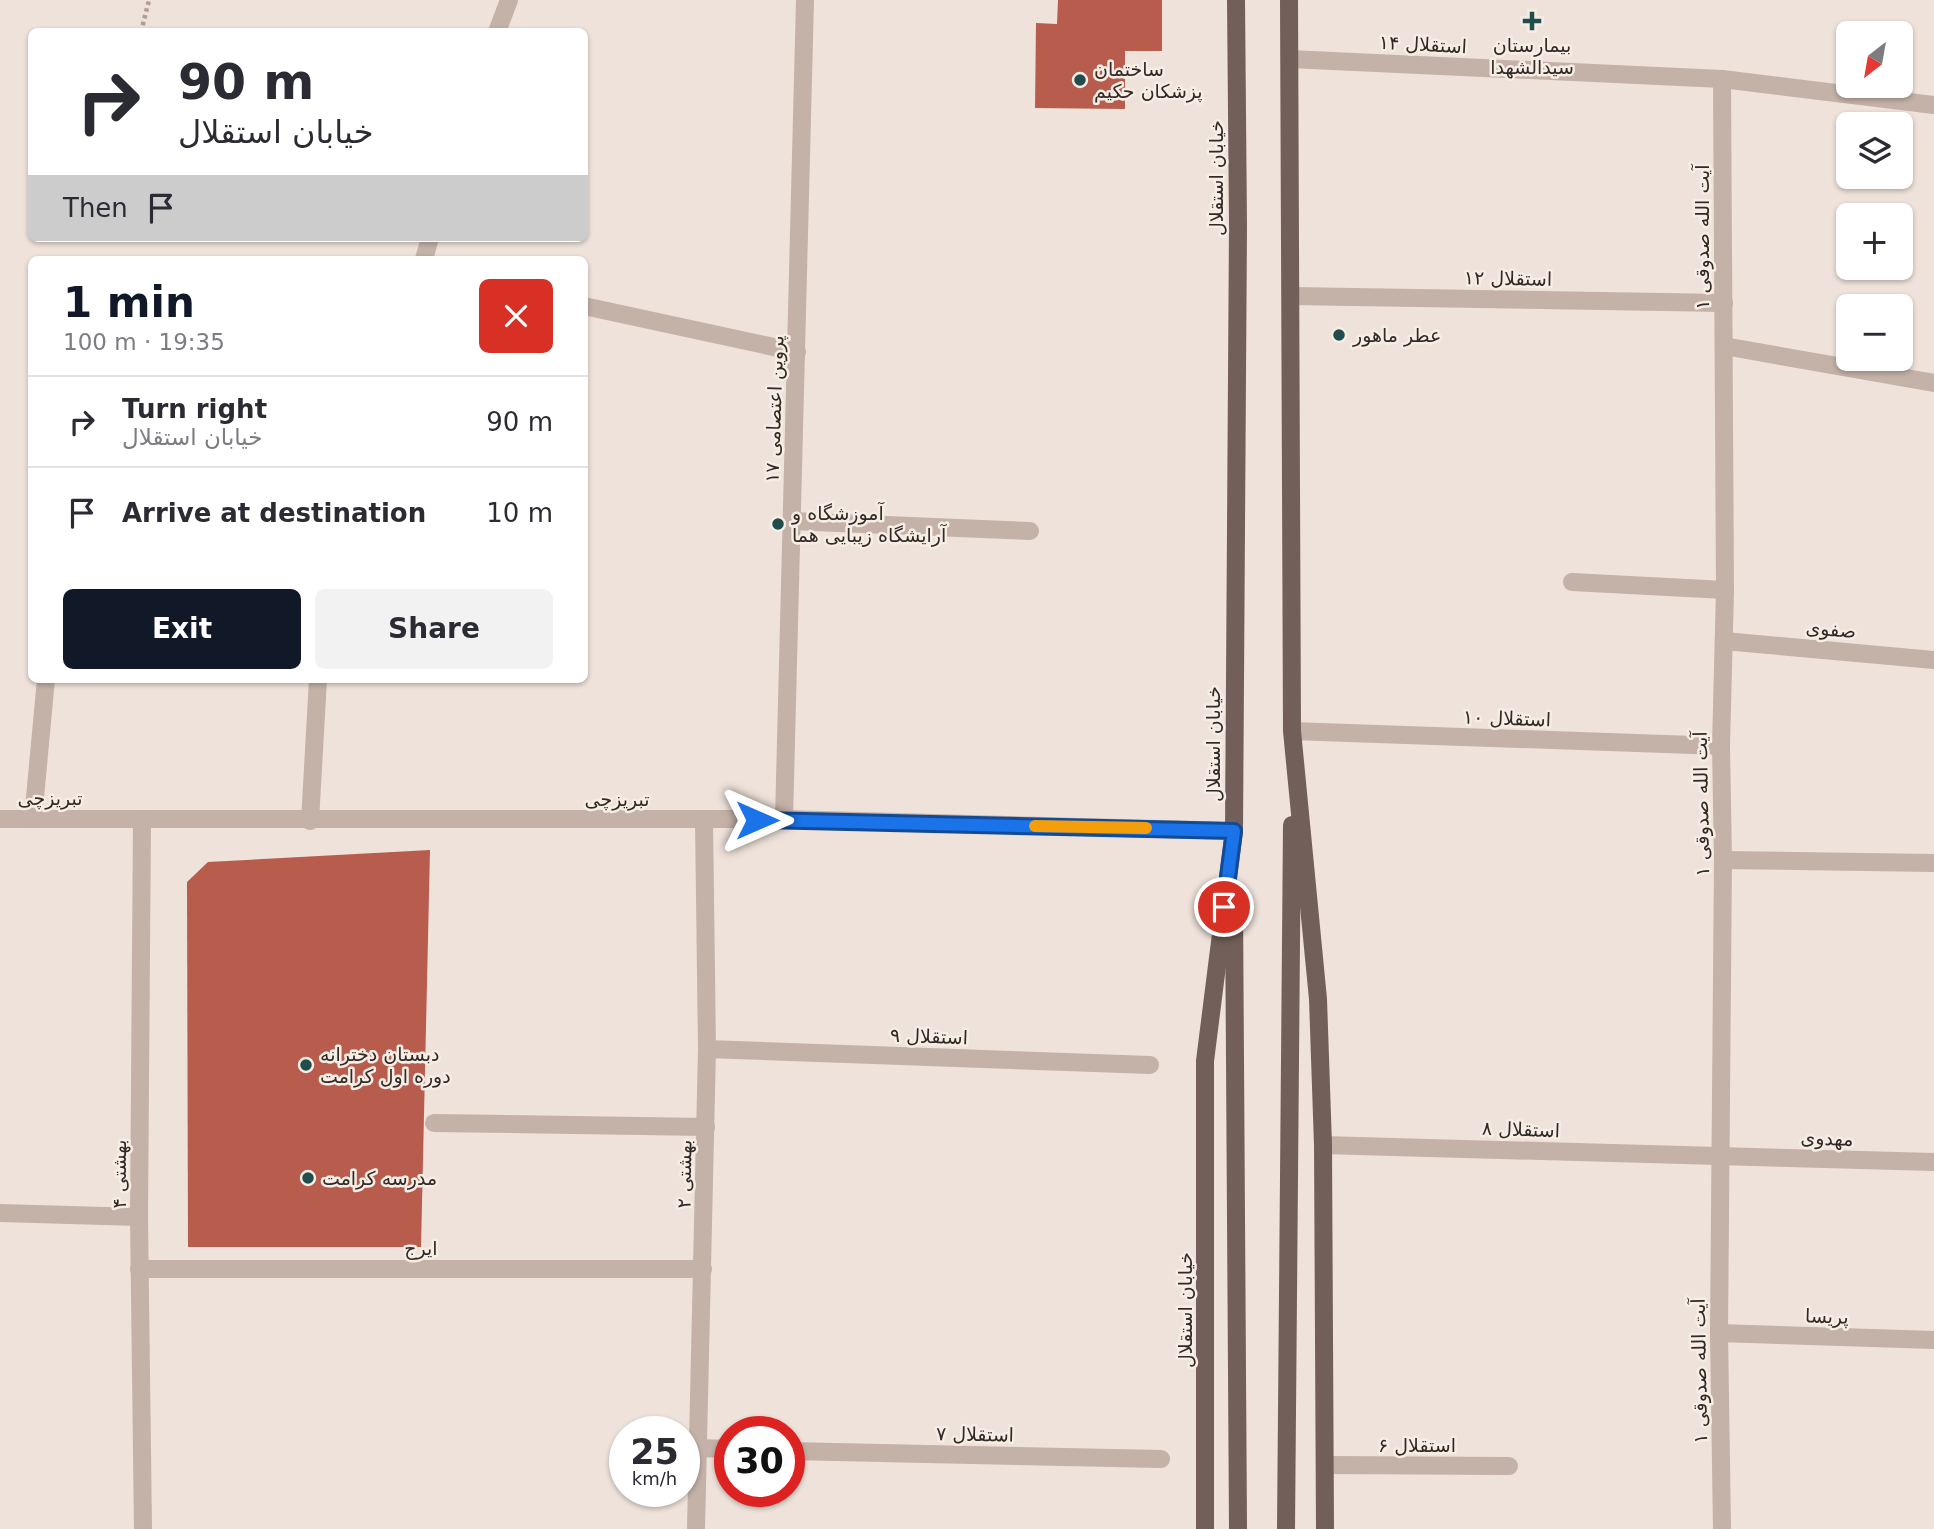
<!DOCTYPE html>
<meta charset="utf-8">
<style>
:root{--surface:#fff;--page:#f2f2f3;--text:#2b2b33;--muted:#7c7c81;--line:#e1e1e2;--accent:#111827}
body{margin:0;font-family:"DejaVu Sans","Noto Sans Arabic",sans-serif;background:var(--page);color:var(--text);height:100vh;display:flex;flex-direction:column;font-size:26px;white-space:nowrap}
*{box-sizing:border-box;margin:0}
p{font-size:23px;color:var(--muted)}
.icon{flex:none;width:38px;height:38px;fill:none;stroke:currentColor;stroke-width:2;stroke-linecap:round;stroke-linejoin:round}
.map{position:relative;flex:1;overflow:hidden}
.drawer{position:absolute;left:28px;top:256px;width:560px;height:427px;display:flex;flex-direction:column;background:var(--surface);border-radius:10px;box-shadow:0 2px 5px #0004}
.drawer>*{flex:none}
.top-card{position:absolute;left:28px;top:28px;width:560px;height:214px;border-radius:10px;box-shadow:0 2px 5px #0004;background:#fff;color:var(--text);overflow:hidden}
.needle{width:46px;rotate:211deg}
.fabs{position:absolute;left:1836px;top:21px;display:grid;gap:14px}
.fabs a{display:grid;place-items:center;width:77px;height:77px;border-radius:10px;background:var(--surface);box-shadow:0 2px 5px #0004;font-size:35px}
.speed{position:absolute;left:609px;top:1416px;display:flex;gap:14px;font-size:35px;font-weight:700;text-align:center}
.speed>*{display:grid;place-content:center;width:91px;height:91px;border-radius:50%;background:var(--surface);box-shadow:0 2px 5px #0004;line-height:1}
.speed small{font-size:18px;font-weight:400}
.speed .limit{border:10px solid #d22;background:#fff;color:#111}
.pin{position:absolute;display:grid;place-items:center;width:60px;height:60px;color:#fff;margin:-30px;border:4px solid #fff;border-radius:50%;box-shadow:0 2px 7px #0007}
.me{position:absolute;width:77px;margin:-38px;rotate:90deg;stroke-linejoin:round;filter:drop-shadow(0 0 5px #0008)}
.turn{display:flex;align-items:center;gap:24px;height:147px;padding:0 35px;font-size:32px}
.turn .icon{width:91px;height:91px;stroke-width:2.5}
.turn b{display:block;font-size:49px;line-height:60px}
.then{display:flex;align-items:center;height:66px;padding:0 35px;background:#0003;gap:14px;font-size:26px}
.round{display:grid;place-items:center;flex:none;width:74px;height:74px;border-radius:10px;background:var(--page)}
.summary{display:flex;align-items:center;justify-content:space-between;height:119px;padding:0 35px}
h1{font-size:42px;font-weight:800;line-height:52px;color:var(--accent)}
.button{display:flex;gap:14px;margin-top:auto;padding:14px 35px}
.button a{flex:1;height:80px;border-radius:10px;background:var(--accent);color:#fff;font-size:28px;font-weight:800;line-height:80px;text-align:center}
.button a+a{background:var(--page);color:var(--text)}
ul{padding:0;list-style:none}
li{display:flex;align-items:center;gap:21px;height:91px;padding:0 35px;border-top:2px solid var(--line)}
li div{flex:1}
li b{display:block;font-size:26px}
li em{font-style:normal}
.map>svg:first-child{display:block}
.building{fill:#b85c4e}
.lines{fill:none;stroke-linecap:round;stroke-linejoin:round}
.path{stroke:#b09c92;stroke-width:4.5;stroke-dasharray:3.5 3.5;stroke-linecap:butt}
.minor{stroke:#c4b1a7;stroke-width:18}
.major{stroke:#725f59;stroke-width:18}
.route-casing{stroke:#114b97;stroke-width:18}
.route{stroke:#1a73e8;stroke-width:12}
.slow{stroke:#f59e0b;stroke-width:12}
.poi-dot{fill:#214e4d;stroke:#f6ede5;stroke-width:2.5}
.labels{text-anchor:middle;stroke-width:5;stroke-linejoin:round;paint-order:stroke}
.street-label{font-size:19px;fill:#322927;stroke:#f6ede5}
.poi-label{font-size:19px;fill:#322927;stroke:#f6ede5;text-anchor:start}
</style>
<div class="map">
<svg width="1934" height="1529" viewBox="0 0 1934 1529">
<rect width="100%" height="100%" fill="#eee2da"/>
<g class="building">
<polygon points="1058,0 1162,0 1162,51 1125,51 1125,109 1035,108 1036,23 1057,24"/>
<polygon points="430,850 421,1247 188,1247 187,882 208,862"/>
</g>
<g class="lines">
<polyline class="path" points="141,32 149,0"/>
<g class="minor">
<polyline points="497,32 509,0"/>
<polyline points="1290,59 1722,79 1934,105"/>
<polyline points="1722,79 1725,590 1721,746 1723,860 1719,1333 1722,1529"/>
<polyline points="424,259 430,238"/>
<polyline points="1291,296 1724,303"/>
<polyline points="584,306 797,352"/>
<polyline points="1724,346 1934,383"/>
<polyline points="791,521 1030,531"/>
<polyline points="1572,582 1725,590"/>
<polyline points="1724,641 1934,660"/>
<polyline points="1292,731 1721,746"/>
<polyline points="0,819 784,819 1234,831"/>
<polyline points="33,819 46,679"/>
<polyline points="784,819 805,0"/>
<polyline points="142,820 139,1217 143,1529"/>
<polyline points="310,821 318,679"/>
<polyline points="1723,860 1934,863"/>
<polyline points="707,1049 1150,1065"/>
<polyline points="434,1123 706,1127"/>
<polyline points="1323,1145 1934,1162"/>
<polyline points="0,1213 139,1217"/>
<polyline points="139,1269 703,1269"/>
<polyline points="1719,1333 1934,1340"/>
<polyline points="697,1448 730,1449"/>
<polyline points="789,1451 1161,1459"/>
<polyline points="1325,1465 1509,1466"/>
<polyline points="696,1529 707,1049 704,820"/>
</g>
<g class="major">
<polyline points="1289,0 1292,731 1318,999 1323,1145 1325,1529"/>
<polyline points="1234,904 1238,1529"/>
<polyline points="1205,1529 1205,1061 1234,831 1238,225 1236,0"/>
<polyline points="1286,1529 1292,825"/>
</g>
</g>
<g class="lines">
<g class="route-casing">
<polyline id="route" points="757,820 1234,831 1224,907"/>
</g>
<use href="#route" class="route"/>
<polyline class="slow" points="1035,826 1146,828"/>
</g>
<g class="poi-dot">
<path d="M1528.5 10.5h7v7h7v7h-7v7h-7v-7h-7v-7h7z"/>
<circle cx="1080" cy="80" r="7"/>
<circle cx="1339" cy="335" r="7"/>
<circle cx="778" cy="524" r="7"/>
<circle cx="306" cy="1065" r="7"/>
<circle cx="308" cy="1178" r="7"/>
</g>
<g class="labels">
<g class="street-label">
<text transform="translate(1423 44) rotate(3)" y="7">استقلال ۱۴</text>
<text transform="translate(1216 178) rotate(-90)" y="7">خیابان استقلال</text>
<text transform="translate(1702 237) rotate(-90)" y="7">آیت الله صدوقی ۱</text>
<text transform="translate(1508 278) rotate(1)" y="7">استقلال ۱۲</text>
<text transform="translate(774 409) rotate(-88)" y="7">پروین اعتصامی ۱۷</text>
<text transform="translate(1831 629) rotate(5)" y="7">صفوی</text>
<text transform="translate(1507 718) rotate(2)" y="7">استقلال ۱۰</text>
<text transform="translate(1213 744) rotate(-90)" y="7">خیابان استقلال</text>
<text x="50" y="805">تبریزچی</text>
<text x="617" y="806">تبریزچی</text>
<text transform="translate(1701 804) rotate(-91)" y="7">آیت الله صدوقی ۱</text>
<text transform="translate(929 1036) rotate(2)" y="7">استقلال ۹</text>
<text transform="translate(1521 1129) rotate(2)" y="7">استقلال ۸</text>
<text transform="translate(1827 1138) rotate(2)" y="7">مهدوی</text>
<text transform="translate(119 1174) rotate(-90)" y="7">بهشتی ۴</text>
<text transform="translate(684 1174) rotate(-89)" y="7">بهشتی ۲</text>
<text x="421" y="1255">ایرج</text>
<text transform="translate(1185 1310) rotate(-90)" y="7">خیابان استقلال</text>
<text transform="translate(1827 1316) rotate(2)" y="7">پریسا</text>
<text transform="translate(1699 1371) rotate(-91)" y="7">آیت الله صدوقی ۱</text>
<text transform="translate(975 1434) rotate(1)" y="7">استقلال ۷</text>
<text x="1417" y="1452">استقلال ۶</text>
</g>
<g class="poi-label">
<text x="1532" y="52" text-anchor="middle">بیمارستان<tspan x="1532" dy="22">سیدالشهدا</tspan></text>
<text x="1094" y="76">ساختمان<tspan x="1094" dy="22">پزشکان حکیم</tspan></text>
<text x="1353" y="342">عطر ماهور</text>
<text x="792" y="520">آموزشگاه و<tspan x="792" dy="22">آرایشگاه زیبایی هما</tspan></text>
<text x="320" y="1061">دبستان دخترانه<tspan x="320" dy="22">دوره اول کرامت</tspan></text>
<text x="322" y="1185">مدرسه کرامت</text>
</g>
</g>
</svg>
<div class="fabs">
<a><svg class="needle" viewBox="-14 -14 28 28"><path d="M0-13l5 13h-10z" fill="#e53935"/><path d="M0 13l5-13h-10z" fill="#7c7c81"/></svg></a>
<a><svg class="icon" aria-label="layers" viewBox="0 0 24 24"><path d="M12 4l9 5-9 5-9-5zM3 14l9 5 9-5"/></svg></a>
<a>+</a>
<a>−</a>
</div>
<div class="speed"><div>25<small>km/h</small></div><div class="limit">30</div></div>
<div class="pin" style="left:1224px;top:907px;background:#d93025"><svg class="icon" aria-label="arrive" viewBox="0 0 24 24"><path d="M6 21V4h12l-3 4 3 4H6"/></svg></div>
<svg class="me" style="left:757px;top:820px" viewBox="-20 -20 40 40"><path d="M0-17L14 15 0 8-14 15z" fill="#1a73e8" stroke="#fff" stroke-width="4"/></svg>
<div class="top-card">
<div class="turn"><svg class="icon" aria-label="right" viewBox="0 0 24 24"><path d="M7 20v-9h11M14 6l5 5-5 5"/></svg><div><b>90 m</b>خیابان استقلال</div></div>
<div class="then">Then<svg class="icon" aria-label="arrive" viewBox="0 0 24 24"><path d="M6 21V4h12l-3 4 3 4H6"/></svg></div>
</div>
<section class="drawer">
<div class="summary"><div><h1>1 min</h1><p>100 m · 19:35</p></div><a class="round" style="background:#d93025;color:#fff"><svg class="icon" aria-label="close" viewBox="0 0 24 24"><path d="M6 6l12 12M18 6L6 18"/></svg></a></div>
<ul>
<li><svg class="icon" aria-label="right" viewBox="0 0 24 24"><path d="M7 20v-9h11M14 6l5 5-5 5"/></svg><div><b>Turn right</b><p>خیابان استقلال</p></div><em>90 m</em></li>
<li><svg class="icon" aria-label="arrive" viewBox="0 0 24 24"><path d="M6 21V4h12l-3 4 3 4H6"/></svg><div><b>Arrive at destination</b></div><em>10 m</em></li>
</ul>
<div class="button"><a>Exit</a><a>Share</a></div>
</section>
</div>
